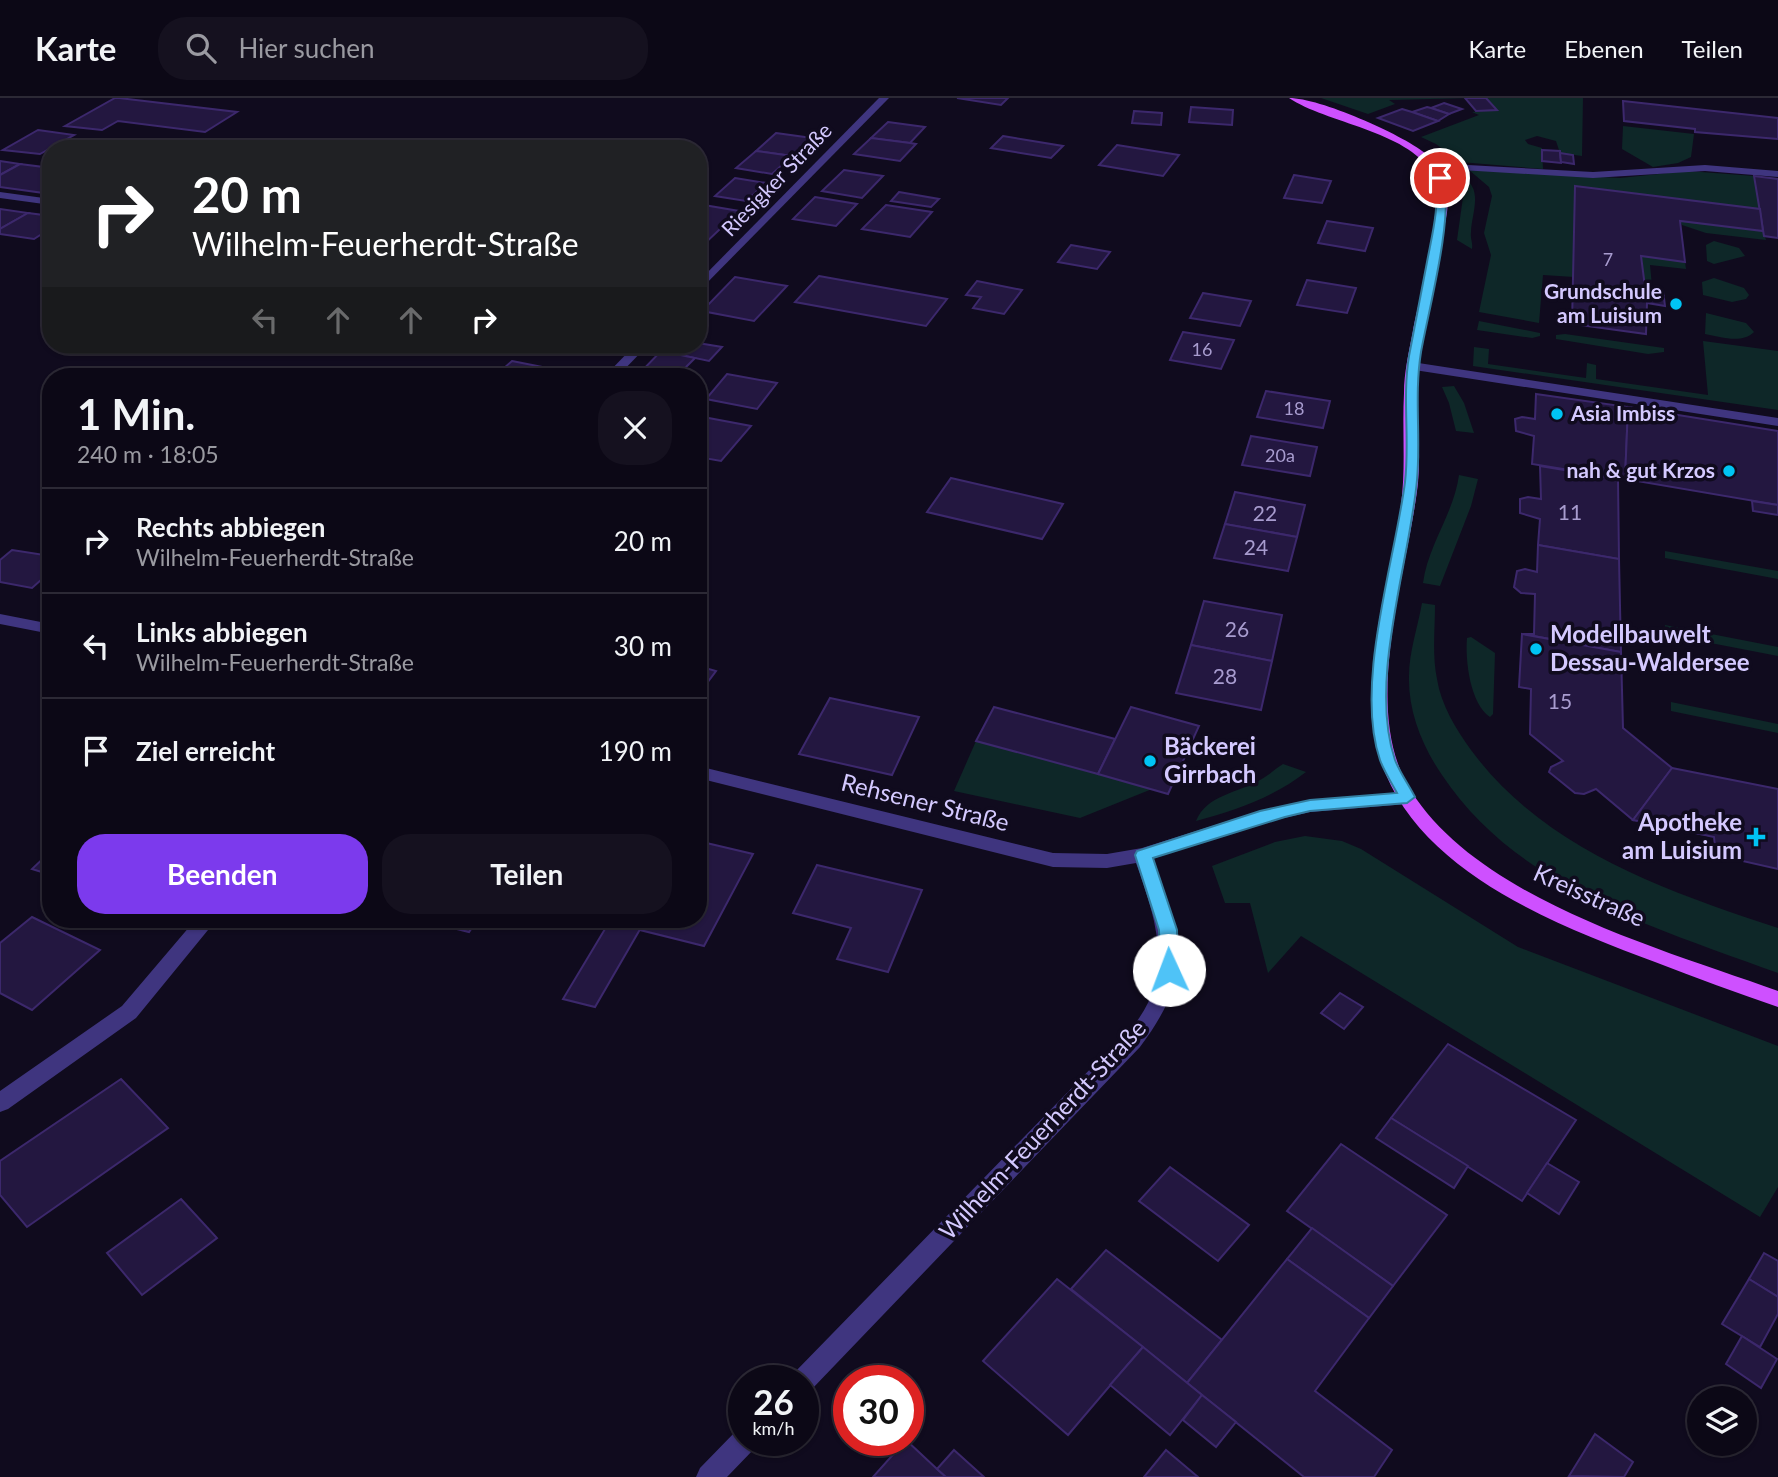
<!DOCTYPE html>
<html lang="de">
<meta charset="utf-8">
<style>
:root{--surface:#0c0816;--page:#15111f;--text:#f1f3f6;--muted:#9a9aa1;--line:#2c2935;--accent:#7c3aed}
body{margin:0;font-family:Lato,sans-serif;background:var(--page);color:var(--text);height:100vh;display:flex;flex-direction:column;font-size:26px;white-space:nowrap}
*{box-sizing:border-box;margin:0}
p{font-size:23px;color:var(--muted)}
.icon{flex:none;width:38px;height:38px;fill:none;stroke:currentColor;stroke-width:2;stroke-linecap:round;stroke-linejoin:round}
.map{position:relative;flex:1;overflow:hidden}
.panel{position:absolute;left:42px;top:270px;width:665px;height:560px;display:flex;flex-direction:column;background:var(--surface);border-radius:28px;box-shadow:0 2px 5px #0004,0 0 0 2px var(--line)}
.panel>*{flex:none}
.hud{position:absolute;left:42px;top:42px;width:665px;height:214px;border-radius:28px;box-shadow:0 2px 5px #0004,0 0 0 2px var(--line);background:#202124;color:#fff;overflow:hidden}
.tools{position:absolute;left:1687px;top:1288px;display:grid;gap:14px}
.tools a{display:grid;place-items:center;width:70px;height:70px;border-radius:50%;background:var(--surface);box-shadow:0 2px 5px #0004,0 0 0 2px var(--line);font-size:35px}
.speed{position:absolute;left:728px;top:1267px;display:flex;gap:14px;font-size:35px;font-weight:700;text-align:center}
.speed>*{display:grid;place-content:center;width:91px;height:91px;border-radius:50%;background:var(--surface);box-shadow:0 2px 5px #0004,0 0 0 2px var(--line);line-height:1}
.speed small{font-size:18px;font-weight:400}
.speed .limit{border:10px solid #d22;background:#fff;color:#111}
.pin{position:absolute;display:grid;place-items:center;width:60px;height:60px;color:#fff;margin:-30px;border:4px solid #fff;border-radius:50%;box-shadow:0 2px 7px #0007}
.me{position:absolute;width:77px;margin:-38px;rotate:358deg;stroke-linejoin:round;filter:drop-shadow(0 0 5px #0008)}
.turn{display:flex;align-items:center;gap:24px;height:147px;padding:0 35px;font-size:32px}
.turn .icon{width:91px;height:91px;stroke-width:2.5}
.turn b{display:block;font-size:49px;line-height:60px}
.lanes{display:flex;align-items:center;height:66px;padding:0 35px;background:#0003;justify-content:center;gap:35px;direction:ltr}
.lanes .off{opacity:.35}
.round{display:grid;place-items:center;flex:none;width:74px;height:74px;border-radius:28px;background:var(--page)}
.summary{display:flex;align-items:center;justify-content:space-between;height:119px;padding:0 35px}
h1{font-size:42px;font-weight:700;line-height:52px}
.button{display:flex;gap:14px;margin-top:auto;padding:14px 35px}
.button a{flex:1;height:80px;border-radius:28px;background:var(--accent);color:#fff;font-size:28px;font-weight:700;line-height:80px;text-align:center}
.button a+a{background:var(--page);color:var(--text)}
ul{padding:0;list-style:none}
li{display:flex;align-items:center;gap:21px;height:105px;padding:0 35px;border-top:2px solid var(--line)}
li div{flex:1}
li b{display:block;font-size:26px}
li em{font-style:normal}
header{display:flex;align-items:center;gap:42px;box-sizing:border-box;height:98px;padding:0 35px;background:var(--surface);border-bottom:2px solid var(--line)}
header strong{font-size:33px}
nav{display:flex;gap:38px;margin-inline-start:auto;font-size:24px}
.search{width:490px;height:63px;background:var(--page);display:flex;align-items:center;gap:18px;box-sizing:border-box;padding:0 24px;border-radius:28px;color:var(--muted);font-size:26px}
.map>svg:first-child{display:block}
.green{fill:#0e2728}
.building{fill:#231740;stroke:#3c286c;stroke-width:2}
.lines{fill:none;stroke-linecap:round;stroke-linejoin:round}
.minor{fill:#3f357f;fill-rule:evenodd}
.major{fill:#ce50ff;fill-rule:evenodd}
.route{fill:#4fc3f7;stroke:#337fa1;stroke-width:2}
.poi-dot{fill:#00c4f4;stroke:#100b1e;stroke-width:2.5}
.labels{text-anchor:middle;stroke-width:7;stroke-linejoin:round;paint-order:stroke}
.far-number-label{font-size:18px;fill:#a89ccf}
.far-street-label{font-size:21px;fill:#d4c9ff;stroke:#100b1e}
.far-poi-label{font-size:21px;font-weight:bold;fill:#d4c9ff;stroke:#100b1e;text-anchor:end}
.number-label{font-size:21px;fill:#a89ccf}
.poi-label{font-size:24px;font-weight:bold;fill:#d4c9ff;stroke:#100b1e;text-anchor:start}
.street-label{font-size:24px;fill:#d4c9ff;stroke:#100b1e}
</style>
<header>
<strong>Karte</strong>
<div class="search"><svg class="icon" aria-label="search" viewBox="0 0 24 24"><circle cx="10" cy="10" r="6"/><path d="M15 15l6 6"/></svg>Hier suchen</div>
<nav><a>Karte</a><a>Ebenen</a><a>Teilen</a></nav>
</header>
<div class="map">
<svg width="1778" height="1379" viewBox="0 0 1778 1379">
<rect width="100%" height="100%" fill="#100b1e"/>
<g class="green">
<polygon points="1321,0 1473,0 1389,2 1395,6 1368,16"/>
<polygon points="1486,0 1583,0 1582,58 1560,55 1556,43 1537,38 1525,42 1528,46 1542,50 1543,71 1460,64 1436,46 1421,39 1479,17 1472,14 1496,12"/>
<polygon points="1623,28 1694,36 1691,59 1678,65 1653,69 1622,51"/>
<polygon points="1469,72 1620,80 1688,73 1754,78 1760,111 1577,88 1574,179 1543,177 1539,225 1479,214 1491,157 1484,135 1492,98 1489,89"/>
<path d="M1459,77C1485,89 1472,113 1471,134C1470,140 1473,145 1472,151L1457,142L1464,92Z"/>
<polygon points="1680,123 1763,133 1766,142 1706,135 1682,127"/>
<polygon points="1714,143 1739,150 1745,158 1714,166 1707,163 1706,147"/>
<polygon points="1641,158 1685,164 1686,171 1650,167 1652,188 1663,192 1645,189"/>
<polygon points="1714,180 1744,190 1749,197 1746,201 1732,204 1703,197 1702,184"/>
<path d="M1706,215L1746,225L1754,234C1742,246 1721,239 1705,236Z"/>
<polygon points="1479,223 1540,235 1540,238 1532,240 1477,232"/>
<polygon points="1565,236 1664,250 1664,254 1648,256 1556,241 1556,237"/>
<polygon points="1703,243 1778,253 1778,312 1473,268 1474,249 1489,251 1488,266 1586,280 1587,265 1596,267 1596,281 1708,297"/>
<polygon points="1454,288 1464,305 1474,335 1456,333 1449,305 1442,289"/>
<path d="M1459,377L1478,381L1471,408L1440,488L1423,485C1428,447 1454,415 1459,377Z"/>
<polygon points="1665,453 1778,473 1778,481 1665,460"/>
<path d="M1422,505L1435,507C1435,531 1432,557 1437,581C1441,607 1456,631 1471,652C1544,751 1666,793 1778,830V875C1656,830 1517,790 1442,677C1422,648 1408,613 1409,578C1409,554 1418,528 1422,505Z"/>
<polygon points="1665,527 1778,549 1778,558 1664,536"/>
<path d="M1471,539L1495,555L1493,616L1490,619C1470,606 1465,562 1467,540Z"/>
<polygon points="1671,604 1778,626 1778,635 1671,613"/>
<polygon points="976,643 1152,691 1080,720 954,693"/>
<path d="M1283,666L1306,674C1274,699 1235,713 1196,723C1206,697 1238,695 1260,682C1268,678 1275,671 1283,666Z"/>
<polygon points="1305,738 1342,743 1361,751 1518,849 1778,948 1778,1089 1760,1119 1301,838 1268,875 1250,805 1225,805 1212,768 1275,744"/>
</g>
<g class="building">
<polygon points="115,0 119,0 237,14 205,34 118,23 102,32 65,28"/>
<polygon points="957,0 1008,0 1001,7"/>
<polygon points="1465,0 1486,0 1497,12 1476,13"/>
<polygon points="1623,3 1778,20 1778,41 1695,34 1695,31 1624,23"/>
<polygon points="1444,5 1462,11 1449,16 1431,10"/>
<polygon points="1191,9 1233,12 1232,27 1189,24"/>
<polygon points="1427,9 1431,10 1449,16 1438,23 1412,14"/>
<polygon points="1402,11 1412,14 1438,23 1413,33 1378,20"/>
<polygon points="1134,13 1162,15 1161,27 1132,25"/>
<polygon points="888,24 925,29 910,45 871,40"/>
<polygon points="38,32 74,37 40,56 3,52"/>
<polygon points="776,35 812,40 792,58 756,53"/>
<polygon points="1003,38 1063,48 1051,60 991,50"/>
<polygon points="871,40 910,45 916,46 900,63 854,56"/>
<polygon points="111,41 136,44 125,51 94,51"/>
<polygon points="145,42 194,48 189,51 130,51"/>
<polygon points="1117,47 1179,57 1163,78 1099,67"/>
<polygon points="1542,52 1560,53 1561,65 1542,63"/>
<polygon points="756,53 792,58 772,76 736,70"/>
<polygon points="1560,55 1573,57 1574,66 1561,64"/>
<polygon points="0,63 20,66 0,77"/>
<polygon points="20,66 51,70 51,96 0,89 0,77"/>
<polygon points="844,72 883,78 862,100 822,93"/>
<polygon points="1294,77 1331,83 1322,105 1284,100"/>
<polygon points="1754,78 1778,81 1778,140 1764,138"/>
<polygon points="735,80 766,85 746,103 715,98"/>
<polygon points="1575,88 1760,111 1763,133 1680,123 1685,164 1641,158 1645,189 1663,192 1665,208 1647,205 1646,236 1572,226"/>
<polygon points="899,94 939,101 931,109 891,103"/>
<polygon points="815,99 857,106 836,128 793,121"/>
<polygon points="698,106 739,113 698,152"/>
<polygon points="886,107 932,114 910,139 862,131"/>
<polygon points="0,111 28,115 0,131"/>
<polygon points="28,115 51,118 51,130 34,141 0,136 0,131"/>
<polygon points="1327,123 1373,130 1365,153 1318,145"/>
<polygon points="1071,147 1110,154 1097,171 1058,164"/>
<polygon points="819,178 947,201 926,228 795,204"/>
<polygon points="735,179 787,188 754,223 702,213"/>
<polygon points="1307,182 1356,190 1347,215 1297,207"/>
<polygon points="977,183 1022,192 1004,216 973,210 981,199 966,197"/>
<polygon points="1203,195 1251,203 1240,228 1190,220"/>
<polygon points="1183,234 1234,242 1221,271 1170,262"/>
<polygon points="698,245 722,249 709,263 676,256 686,247 698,247"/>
<polygon points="542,247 597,247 587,255"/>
<polygon points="661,253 695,260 677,278 637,278"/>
<polygon points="512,263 568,274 563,278 495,278"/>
<polygon points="727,276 777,285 757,311 706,301"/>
<polygon points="1266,293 1330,303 1323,330 1257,319"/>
<polygon points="1536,296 1628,309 1625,381 1532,366 1534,338 1516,333 1515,321 1522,319 1535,321"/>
<polygon points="1628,309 1778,333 1778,407 1625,381"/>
<polygon points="698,318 751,328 721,363 698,359"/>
<polygon points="1251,338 1317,349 1310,378 1242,367"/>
<polygon points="1540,368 1618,381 1619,461 1538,447 1540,421 1520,415 1520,401 1528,399 1541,401"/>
<polygon points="951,380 1063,406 1042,441 927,414"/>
<polygon points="1235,394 1305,407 1297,439 1225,426"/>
<polygon points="1752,403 1778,407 1778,417 1753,413"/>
<polygon points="1225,426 1297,439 1288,473 1214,460"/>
<polygon points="1538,447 1619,461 1621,554 1522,536 1534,536 1535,496 1521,495 1514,489 1517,473 1525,471 1537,474"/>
<polygon points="12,452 51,458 51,473 32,490 0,484 0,462"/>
<polygon points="1204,503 1282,517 1272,563 1191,547"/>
<polygon points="1522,536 1621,554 1623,630 1672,670 1633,722 1596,691 1584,696 1575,695 1549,674 1551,669 1563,663 1530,636 1531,591 1519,589"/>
<polygon points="1191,547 1272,563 1261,612 1176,595"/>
<polygon points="698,568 716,573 698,597"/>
<polygon points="830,600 919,619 892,677 799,656"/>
<polygon points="994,609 1115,641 1098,676 976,643"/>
<polygon points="1131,609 1199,628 1168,696 1098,676"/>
<polygon points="1672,670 1778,691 1778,771 1716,757 1714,739 1633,722"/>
<polygon points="698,743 753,756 704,848 640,832 646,821 698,821"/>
<polygon points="51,753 51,777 32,771"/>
<polygon points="817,767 922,792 888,874 837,861 851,830 793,815"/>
<polygon points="32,819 100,852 32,912 0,895 0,845"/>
<polygon points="432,821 478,821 469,834 429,824"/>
<polygon points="611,821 646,821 595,909 563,901"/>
<polygon points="1340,895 1363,909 1344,931 1321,915"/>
<polygon points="1448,946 1576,1022 1522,1103 1391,1020"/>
<polygon points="121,981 168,1030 27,1129 0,1097 0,1063"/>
<polygon points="1391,1020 1468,1068 1454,1090 1376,1040"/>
<polygon points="1341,1046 1447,1117 1393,1188 1287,1113"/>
<polygon points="1547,1065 1579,1084 1559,1116 1527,1095"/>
<polygon points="1170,1069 1249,1127 1218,1163 1139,1103"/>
<polygon points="181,1101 217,1140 142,1197 107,1155"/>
<polygon points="1312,1130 1393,1188 1369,1220 1287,1161"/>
<polygon points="1106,1152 1222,1242 1187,1285 1071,1191"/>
<polygon points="1764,1155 1778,1163 1778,1199 1749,1181"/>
<polygon points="1287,1161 1369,1220 1315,1293 1392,1352 1374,1379 1304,1379 1187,1285"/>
<polygon points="1057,1181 1143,1249 1068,1337 983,1263"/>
<polygon points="1749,1181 1778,1199 1778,1216 1760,1249 1722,1226"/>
<polygon points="1742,1238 1777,1261 1761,1290 1726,1266"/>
<polygon points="1143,1249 1202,1297 1170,1337 1110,1287"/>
<polygon points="1202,1297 1236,1324 1216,1349 1183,1322"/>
<polygon points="1595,1336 1633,1364 1624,1379 1569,1378"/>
<polygon points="906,1342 937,1371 946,1379 873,1379"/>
<polygon points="954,1352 984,1379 946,1379 937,1371"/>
<polygon points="1166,1352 1198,1379 1144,1379"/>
</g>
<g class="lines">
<g class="minor">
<polygon points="879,0 889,0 698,194 698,184"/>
<polygon points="1432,65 1593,74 1705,67 1778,73 1778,79 1705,73 1593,80 1428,70 1427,68"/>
<polygon points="0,94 51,101 51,107 0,100"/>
<polygon points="635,247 648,247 618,278 605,278"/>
<polygon points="1412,264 1778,320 1778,328 1408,271 1408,265"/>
<polygon points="0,516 51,526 51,536 0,526"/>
<path d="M698,668L1053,755L1107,756L1142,750L1260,713L1310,702L1407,694L1416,700L1407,706L1310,714L1262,725L1153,760C1181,840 1195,876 1140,949L812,1291L803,1295V1283H791L794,1275L1137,923C1174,873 1155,818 1136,765L1107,770L1053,769L698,680Z"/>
<polygon points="196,821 217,821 136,920 8,1011 0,1014 0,993 122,908"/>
<polygon points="744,1330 744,1342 758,1342 754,1351 727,1379 696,1379 700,1370 736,1333"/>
</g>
<path class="major" d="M1289,0C1320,0 1401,36 1425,55C1434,63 1442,74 1446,85C1452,107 1443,131 1439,152C1433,187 1427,221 1421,256C1413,299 1422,341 1418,385C1408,474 1359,611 1411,693C1480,802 1662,851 1778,893V909C1737,895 1696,880 1655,864C1544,823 1384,760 1373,623C1367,549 1390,478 1401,407C1406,369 1402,333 1404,295C1404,274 1409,254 1413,233C1419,199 1447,102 1431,74C1407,33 1326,25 1289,0Z"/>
</g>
<path class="route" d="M1440,78L1444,80C1453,122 1429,210 1421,254C1414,297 1421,339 1417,382C1410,463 1368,583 1395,662C1400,675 1409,687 1415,699L1407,705L1310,713L1285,719L1153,760L1177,832L1178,872L1176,877H1163L1160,872L1159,832L1135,757L1137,753L1260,713L1310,702L1397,695C1391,684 1384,673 1380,662C1354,586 1395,463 1405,384C1410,342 1402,300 1409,258C1415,227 1421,195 1427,164C1432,137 1440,108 1435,80Z"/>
<g class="poi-dot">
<circle cx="1676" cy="206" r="7"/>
<circle cx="1557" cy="316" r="7"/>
<circle cx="1729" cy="373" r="7"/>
<circle cx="1536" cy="551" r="7"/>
<circle cx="1150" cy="663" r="7"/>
<path d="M1752.5 728.5h7v7h7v7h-7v7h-7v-7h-7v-7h7z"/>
</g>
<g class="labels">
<g class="far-number-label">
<text x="1608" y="168">7</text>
<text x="1202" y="258">16</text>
<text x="1294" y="317">18</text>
<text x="1280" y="364">20a</text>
</g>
<g class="far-street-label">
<text transform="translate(777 82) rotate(-46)" y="7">Riesigker Straße</text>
</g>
<g class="far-poi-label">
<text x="1662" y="201">Grundschule<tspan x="1662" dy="24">am Luisium</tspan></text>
<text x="1571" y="323" text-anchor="start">Asia Imbiss</text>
<text x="1715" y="380">nah &amp; gut Krzos</text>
</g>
<g class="number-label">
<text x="1570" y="422">11</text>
<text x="1265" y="423">22</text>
<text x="1256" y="457">24</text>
<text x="1237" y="539">26</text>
<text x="1225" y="586">28</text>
<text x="1560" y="611">15</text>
</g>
<g class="poi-label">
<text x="1550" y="545">Modellbauwelt<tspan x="1550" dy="28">Dessau-Waldersee</tspan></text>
<text x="1164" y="657">Bäckerei<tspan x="1164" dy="28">Girrbach</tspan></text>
<text x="1742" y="733" text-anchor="end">Apotheke<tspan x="1742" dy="28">am Luisium</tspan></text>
</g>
<g class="street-label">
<text transform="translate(925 705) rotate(14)" y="8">Rehsener Straße</text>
<text transform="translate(1589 798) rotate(24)" y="8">Kreisstraße</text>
<text transform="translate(1043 1032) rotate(-47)" y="8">Wilhelm-Feuerherdt-Straße</text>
</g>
</g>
</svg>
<div class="tools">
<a><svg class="icon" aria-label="layers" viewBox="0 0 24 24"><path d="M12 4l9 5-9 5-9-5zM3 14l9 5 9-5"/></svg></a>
</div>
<div class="speed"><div>26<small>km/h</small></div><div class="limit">30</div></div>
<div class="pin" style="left:1440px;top:80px;background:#d93025"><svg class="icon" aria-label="arrive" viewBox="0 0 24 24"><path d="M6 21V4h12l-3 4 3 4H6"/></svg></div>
<svg class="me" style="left:1169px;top:872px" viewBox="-20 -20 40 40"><circle r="19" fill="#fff"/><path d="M0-13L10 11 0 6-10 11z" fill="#4fc3f7"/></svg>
<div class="hud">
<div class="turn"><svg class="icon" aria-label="right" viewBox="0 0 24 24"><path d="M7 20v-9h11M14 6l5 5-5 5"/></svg><div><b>20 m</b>Wilhelm-Feuerherdt-Straße</div></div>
<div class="lanes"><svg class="icon off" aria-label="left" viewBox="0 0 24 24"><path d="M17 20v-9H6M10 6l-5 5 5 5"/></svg><svg class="icon off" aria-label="ahead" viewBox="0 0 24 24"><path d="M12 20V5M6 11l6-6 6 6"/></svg><svg class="icon off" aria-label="ahead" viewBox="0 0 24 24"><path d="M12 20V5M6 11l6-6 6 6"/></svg><svg class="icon" aria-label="right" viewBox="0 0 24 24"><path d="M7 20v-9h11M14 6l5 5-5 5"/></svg></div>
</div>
<section class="panel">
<div class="summary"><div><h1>1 Min.</h1><p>240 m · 18:05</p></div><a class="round"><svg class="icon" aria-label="close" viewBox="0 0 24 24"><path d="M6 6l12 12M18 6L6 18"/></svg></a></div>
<ul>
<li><svg class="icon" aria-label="right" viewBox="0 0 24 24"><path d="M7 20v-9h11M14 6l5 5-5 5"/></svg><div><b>Rechts abbiegen</b><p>Wilhelm-Feuerherdt-Straße</p></div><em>20 m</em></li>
<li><svg class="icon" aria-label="left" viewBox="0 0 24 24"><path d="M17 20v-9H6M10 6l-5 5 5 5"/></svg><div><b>Links abbiegen</b><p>Wilhelm-Feuerherdt-Straße</p></div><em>30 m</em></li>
<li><svg class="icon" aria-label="arrive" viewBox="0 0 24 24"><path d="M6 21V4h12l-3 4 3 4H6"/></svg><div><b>Ziel erreicht</b></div><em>190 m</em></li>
</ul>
<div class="button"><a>Beenden</a><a>Teilen</a></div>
</section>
</div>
